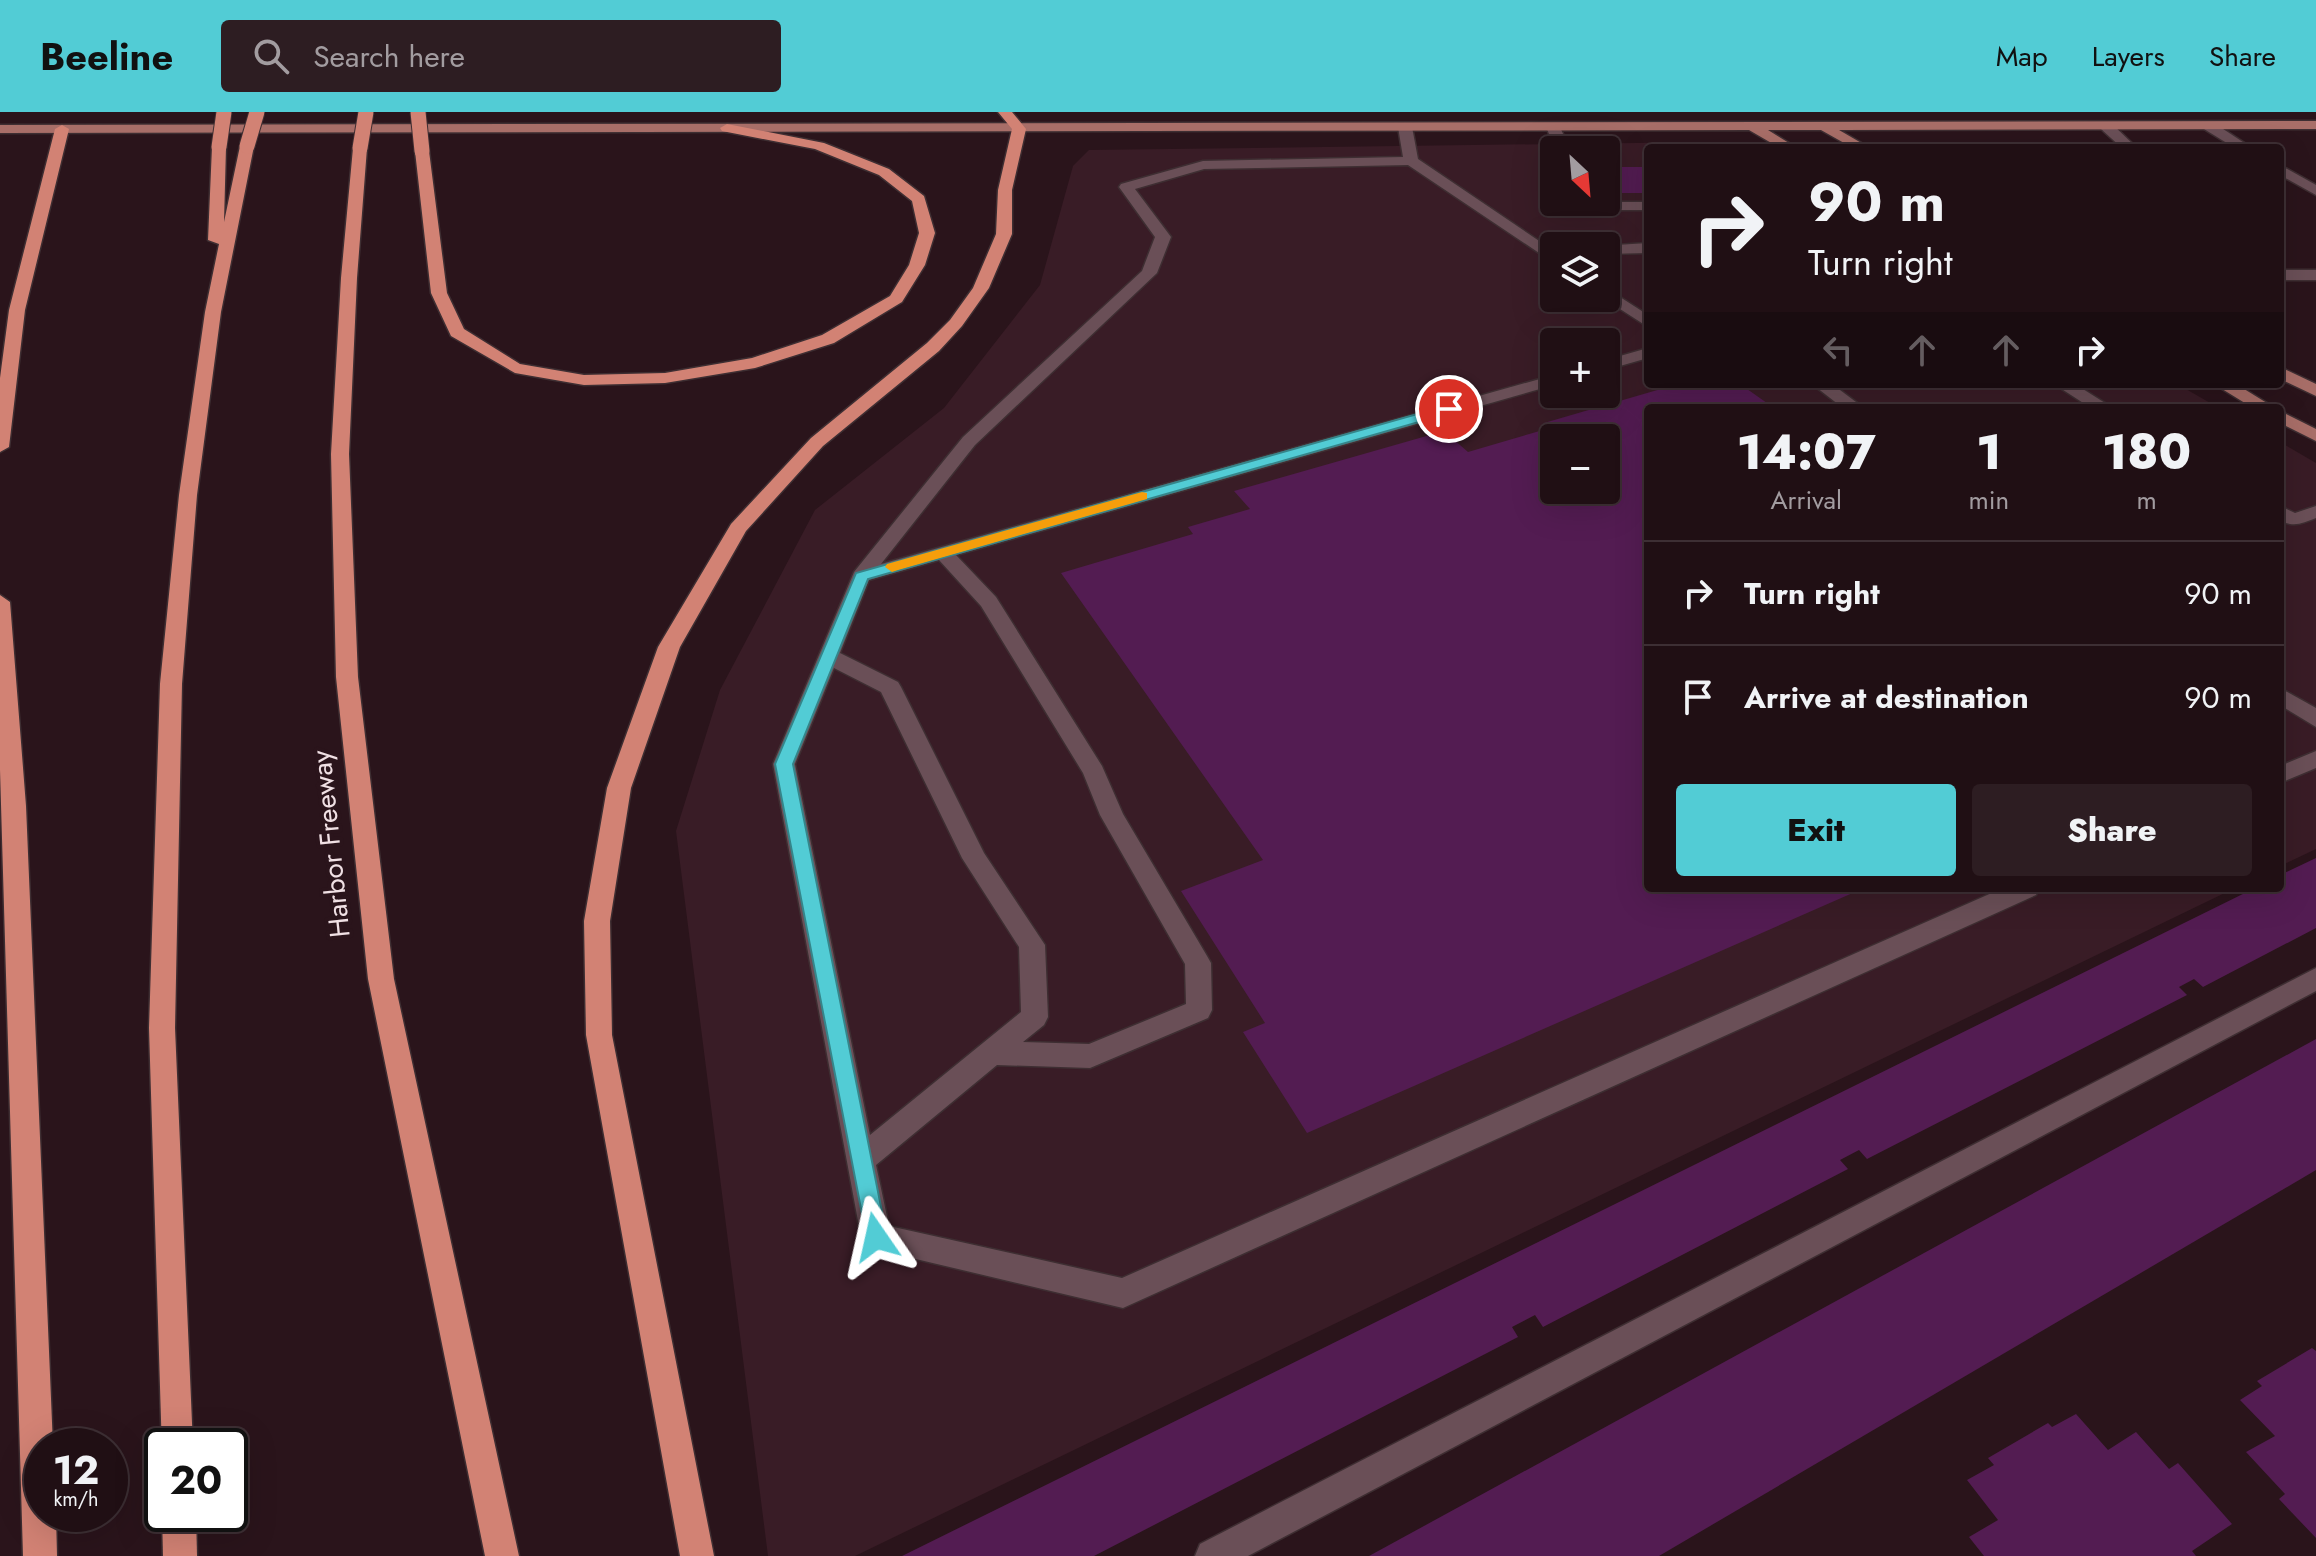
<!DOCTYPE html>
<meta charset="utf-8">
<style>
:root{--surface:#200f14;--page:#2d1d22;--text:#f1f3f6;--muted:#a29ca0;--line:#3d2f34;--accent:#52ccd5}
body{margin:0;font-family:Jost,sans-serif;background:var(--page);color:var(--text);height:100vh;display:flex;flex-direction:column;font-size:30px;white-space:nowrap}
*{box-sizing:border-box;margin:0}
p{font-size:26px;color:var(--muted)}
.icon{flex:none;width:44px;height:44px;fill:none;stroke:currentColor;stroke-width:2;stroke-linecap:round;stroke-linejoin:round}
.map{position:relative;flex:1;overflow:hidden}
.details{position:absolute;left:1644px;top:292px;width:640px;height:488px;display:flex;flex-direction:column;background:var(--surface);border-radius:8px;box-shadow:0 8px 32px #0002,0 0 0 2px var(--line)}
.details>*{flex:none}
.guide{position:absolute;left:1644px;top:32px;width:640px;height:244px;border-radius:8px;box-shadow:0 8px 32px #0002,0 0 0 2px var(--line);background:#200f14;color:var(--text);overflow:hidden}
.needle{width:52px;rotate:154deg}
.buttons{position:absolute;left:1540px;top:24px;display:grid;gap:16px}
.buttons a{display:grid;place-items:center;width:80px;height:80px;border-radius:8px;background:var(--surface);box-shadow:0 8px 32px #0002,0 0 0 2px var(--line);font-size:40px}
.speed{position:absolute;left:24px;top:1316px;display:flex;gap:16px;font-size:40px;font-weight:700;text-align:center}
.speed>*{display:grid;place-content:center;width:104px;height:104px;border-radius:50%;background:var(--surface);box-shadow:0 8px 32px #0002,0 0 0 2px var(--line);line-height:1}
.speed small{font-size:20px;font-weight:400}
.speed .limit{border:4px solid #111;border-radius:12px;background:#fff;color:#111}
.pin{position:absolute;display:grid;place-items:center;width:68px;height:68px;color:#fff;margin:-34px;border:4px solid #fff;border-radius:50%;box-shadow:0 2px 8px #0007}
.me{position:absolute;width:88px;margin:-44px;rotate:349deg;stroke-linejoin:round;filter:drop-shadow(0 0 6px #0008)}
.turn{display:flex;align-items:center;gap:28px;height:168px;padding:0 32px;font-size:36px}
.turn .icon{width:104px;height:104px;stroke-width:2.5}
.turn b{display:block;font-size:56px;line-height:68px}
.lanes{display:flex;align-items:center;height:76px;padding:0 32px;background:#0003;justify-content:center;gap:40px;direction:ltr}
.lanes .off{opacity:.35}
.eta{display:flex;justify-content:space-evenly;align-items:center;height:136px;text-align:center}
.eta b{font-size:48px;font-weight:800;line-height:56px}
.cta{display:flex;gap:16px;margin-top:auto;padding:16px 32px}
.cta a{flex:1;height:92px;border-radius:8px;background:var(--accent);color:#111;font-size:32px;font-weight:800;line-height:92px;text-align:center}
.cta a+a{background:var(--page);color:var(--text)}
ul{padding:0;list-style:none}
li{display:flex;align-items:center;gap:24px;height:104px;padding:0 32px;border-top:2px solid var(--line)}
li div{flex:1}
li b{display:block;font-size:30px}
li em{font-style:normal}
header{display:flex;align-items:center;gap:48px;box-sizing:border-box;height:112px;padding:0 40px;background:var(--accent);color:#111}
header strong{font-size:38px}
nav{display:flex;gap:44px;margin-inline-start:auto;font-size:28px}
.search{width:560px;height:72px;background:var(--page);display:flex;align-items:center;gap:20px;box-sizing:border-box;padding:0 28px;border-radius:8px;color:var(--muted);font-size:30px}
.map>svg:first-child{display:block}
.built{fill:#391c26;fill-rule:evenodd}
.building{fill:#531c52;fill-rule:evenodd}
.lines{fill:none;stroke-linecap:round;stroke-linejoin:round}
.service-casing{stroke:#3e2e32;stroke-width:3}
.primary-casing{stroke:#3e2e32;stroke-width:3}
.motorway-casing{stroke:#3e2e32;stroke-width:3}
.service{fill:#6a4f57;fill-rule:evenodd}
.primary{fill:#a86e68;fill-rule:evenodd}
.motorway{fill:#d28274;fill-rule:evenodd}
.motorway-bridge-casing{stroke:#3e2e32;stroke-width:17;stroke-linecap:butt}
.motorway-bridge{stroke:#d28274;stroke-width:15}
.route{fill:#52ccd5;stroke:#35858a;stroke-width:2}
.slow{fill:#f59e0b}
.labels{text-anchor:middle;stroke-width:8;stroke-linejoin:round;paint-order:stroke}
.street-label{font-size:28px;fill:#f0e0e4;stroke:#2a141b}
</style>
<header>
<strong>Beeline</strong>
<div class="search"><svg class="icon" aria-label="search" viewBox="0 0 24 24"><circle cx="10" cy="10" r="6"/><path d="M15 15l6 6"/></svg>Search here</div>
<nav><a>Map</a><a>Layers</a><a>Share</a></nav>
</header>
<div class="map">
<svg width="2316" height="1444" viewBox="0 0 2316 1444">
<rect width="100%" height="100%" fill="#2a141b"/>
<g class="built">
<path d="M1709,30L1732,36H1648V272H2177L2219,296H1648V776H2235L855,1444H768L676,719L720,578L815,398L944,296L1040,173L1073,54L1089,38ZM1554,38H1606V90H1554ZM1554,134H1606V186H1554ZM1554,230H1606V282H1554ZM1554,326H1606V378H1554Z"/>
<polygon points="2280,330 2316,351 2316,737 2280,754"/>
</g>
<g class="building">
<polygon points="1609,55 1648,55 1648,81 1622,81"/>
<path d="M1678,272H1740L1774,296H1648V776H1864L1307,1021L1243,920L1265,911L1181,779L1263,748L1061,461L1193,422L1188,415L1250,397L1234,379L1444,319L1468,340L1550,316L1544,311ZM1554,326H1606V378H1554Z"/>
<polygon points="2316,746 2316,816 2203,875 2194,867 2179,875 2187,883 1867,1047 1859,1038 1840,1048 1848,1057 1543,1215 1535,1203 1512,1215 1518,1225 1094,1444 902,1444 2255,776 2280,776 2280,763"/>
<polygon points="2316,927 2316,1058 1659,1444 1369,1444"/>
<polygon points="2312,1236 2316,1239 2316,1426 2279,1387 2285,1382 2246,1340 2275,1324 2240,1288 2262,1274 2257,1269"/>
<polygon points="2076,1302 2108,1338 2136,1320 2169,1357 2178,1351 2232,1412 2192,1439 2196,1444 1984,1444 1969,1425 1998,1408 1967,1368 1994,1353 1988,1346 2048,1311 2052,1315"/>
</g>
<g class="lines">
<g class="service-casing">
<g id="service">
<path d="M1405,11L1412,15L1418,47L1554,139V151L1408,53L1204,57L1135,77L1171,125L1157,161L975,333L881,452L1554,263V273L956,443L996,485L1102,654L1123,702L1207,844L1211,851L1212,898L1208,906L1090,956L997,953L876,1053L889,1114L1122,1166L2003,776H2039L2036,783L1123,1196L865,1135L861,1125L773,652L854,460L963,325L1142,159L1155,125L1119,75L1121,72L1203,49L1403,45L1398,15ZM939,448L981,494L1083,661L1100,703L1185,852L1186,892L1089,932L1023,930L1044,913L1048,905L1045,833L984,741L901,575L898,570L840,541L869,468ZM834,556L881,580L962,746L1019,835L1021,900L870,1023L795,652Z"/>
<polygon points="1553,11 1560,15 1570,38 1556,38 1546,15"/>
<polygon points="2101,11 2111,11 2137,36 2122,36 2101,17"/>
<polygon points="2204,11 2214,11 2252,36 2235,36 2204,17"/>
<polygon points="2280,53 2316,73 2316,83 2280,63"/>
<polygon points="1591,90 1648,90 1648,98 1602,98"/>
<polygon points="1648,131 1648,141 1606,142 1606,134 1600,134"/>
<rect x="2280" y="158" width="36" height="10"/>
<polygon points="1606,176 1648,203 1648,215 1603,186 1606,186"/>
<polygon points="1648,236 1648,246 1606,258 1606,248"/>
<polygon points="1812,272 1832,272 1864,296 1843,296"/>
<polygon points="2054,272 2075,272 2113,296 2091,296"/>
<path d="M2280,394L2295,401L2316,394V406C2303,411 2293,416 2280,408Z"/>
<polygon points="2280,576 2316,596 2316,615 2280,593"/>
<polygon points="2316,639 2316,656 2280,671 2280,654"/>
<polygon points="2316,856 2316,879 1248,1444 1195,1444 1200,1432"/>
</g>
</g>
<g class="primary-casing">
<g id="primary">
<polygon points="2316,9 2316,17 1839,18 1870,36 1853,36 1821,18 1768,18 1797,36 1780,36 1749,18 0,21 0,13"/>
<polygon points="2280,255 2316,272 2316,284 2280,267"/>
<polygon points="2214,272 2236,272 2275,296 2253,296"/>
<polygon points="2280,299 2316,317 2316,329 2280,311"/>
</g>
</g>
<g class="motorway-casing">
<g id="motorway">
<polygon points="998,0 1012,0 1026,17 1012,78 1012,122 989,176 962,214 939,239 823,334 746,419 680,535 631,676 610,809 612,923 714,1444 680,1444 586,923 584,809 607,676 658,535 731,412 811,326 927,231 950,208 973,176 996,122 998,78 1012,17"/>
<polygon points="727,12 824,31 889,57 924,84 935,121 925,153 902,190 834,231 755,256 665,271 584,273 515,261 451,224 431,181 415,39 422,35 429,39 447,181 464,217 520,252 584,263 665,261 752,246 822,223 890,184 909,153 919,121 912,89 879,63 815,37 722,19 720,16"/>
<polygon points="62,13 69,17 25,198 9,335 0,340 0,266 9,198 55,17"/>
<polygon points="247,30 254,34 221,200 197,383 182,572 175,916 193,1334 162,1334 162,1340 149,916 160,572 179,383 205,200 219,132 208,128 212,35 219,31 226,35 224,110 240,34"/>
<polygon points="360,32 367,36 357,166 349,342 358,565 394,867 519,1444 485,1444 368,867 336,565 331,342 341,166 353,36"/>
<polygon points="0,483 10,490 26,694 53,1334 42,1334 42,1402 56,1402 57,1444 23,1444 0,658"/>
<polygon points="162,1402 196,1402 197,1444 163,1444"/>
</g>
</g>
<use href="#service" class="service"/>
<use href="#primary" class="primary"/>
<use href="#motorway" class="motorway"/>
<g class="motorway-bridge-casing">
<g id="motorway-bridge">
<polyline points="418,0 422,39"/>
<polyline points="247,34 257,0"/>
<polyline points="219,35 224,0"/>
<polyline points="360,36 366,0"/>
</g>
</g>
<use href="#motorway-bridge" class="motorway-bridge"/>
</g>
<polygon class="route" points="1449,293 1454,294 1454,300 868,467 793,652 887,1125 884,1133 876,1136 868,1133 775,652 856,461"/>
<polygon class="slow" points="1142,380 1147,381 1147,387 898,458 892,460 885,455 887,452"/>
<g class="labels">
<g class="street-label">
<text transform="translate(330 732) rotate(-96)" y="10">Harbor Freeway</text>
</g>
</g>
</svg>
<div class="buttons">
<a><svg class="needle" viewBox="-14 -14 28 28"><path d="M0-13l5 13h-10z" fill="#e53935"/><path d="M0 13l5-13h-10z" fill="#a29ca0"/></svg></a>
<a><svg class="icon" aria-label="layers" viewBox="0 0 24 24"><path d="M12 4l9 5-9 5-9-5zM3 14l9 5 9-5"/></svg></a>
<a>+</a>
<a>−</a>
</div>
<div class="speed"><div>12<small>km/h</small></div><div class="limit">20</div></div>
<div class="pin" style="left:1449px;top:297px;background:#d93025"><svg class="icon" aria-label="arrive" viewBox="0 0 24 24"><path d="M6 21V4h12l-3 4 3 4H6"/></svg></div>
<svg class="me" style="left:876px;top:1125px" viewBox="-20 -20 40 40"><path d="M0-17L14 15 0 8-14 15z" fill="#52ccd5" stroke="#fff" stroke-width="4"/></svg>
<div class="guide">
<div class="turn"><svg class="icon" aria-label="right" viewBox="0 0 24 24"><path d="M7 20v-9h11M14 6l5 5-5 5"/></svg><div><b>90 m</b>Turn right</div></div>
<div class="lanes"><svg class="icon off" aria-label="left" viewBox="0 0 24 24"><path d="M17 20v-9H6M10 6l-5 5 5 5"/></svg><svg class="icon off" aria-label="ahead" viewBox="0 0 24 24"><path d="M12 20V5M6 11l6-6 6 6"/></svg><svg class="icon off" aria-label="ahead" viewBox="0 0 24 24"><path d="M12 20V5M6 11l6-6 6 6"/></svg><svg class="icon" aria-label="right" viewBox="0 0 24 24"><path d="M7 20v-9h11M14 6l5 5-5 5"/></svg></div>
</div>
<section class="details">
<div class="eta">
<div><b>14:07</b><p>Arrival</p></div>
<div><b>1</b><p>min</p></div>
<div><b>180</b><p>m</p></div>
</div>
<ul>
<li><svg class="icon" aria-label="right" viewBox="0 0 24 24"><path d="M7 20v-9h11M14 6l5 5-5 5"/></svg><div><b>Turn right</b></div><em>90 m</em></li>
<li><svg class="icon" aria-label="arrive" viewBox="0 0 24 24"><path d="M6 21V4h12l-3 4 3 4H6"/></svg><div><b>Arrive at destination</b></div><em>90 m</em></li>
</ul>
<div class="cta"><a>Exit</a><a>Share</a></div>
</section>
</div>
